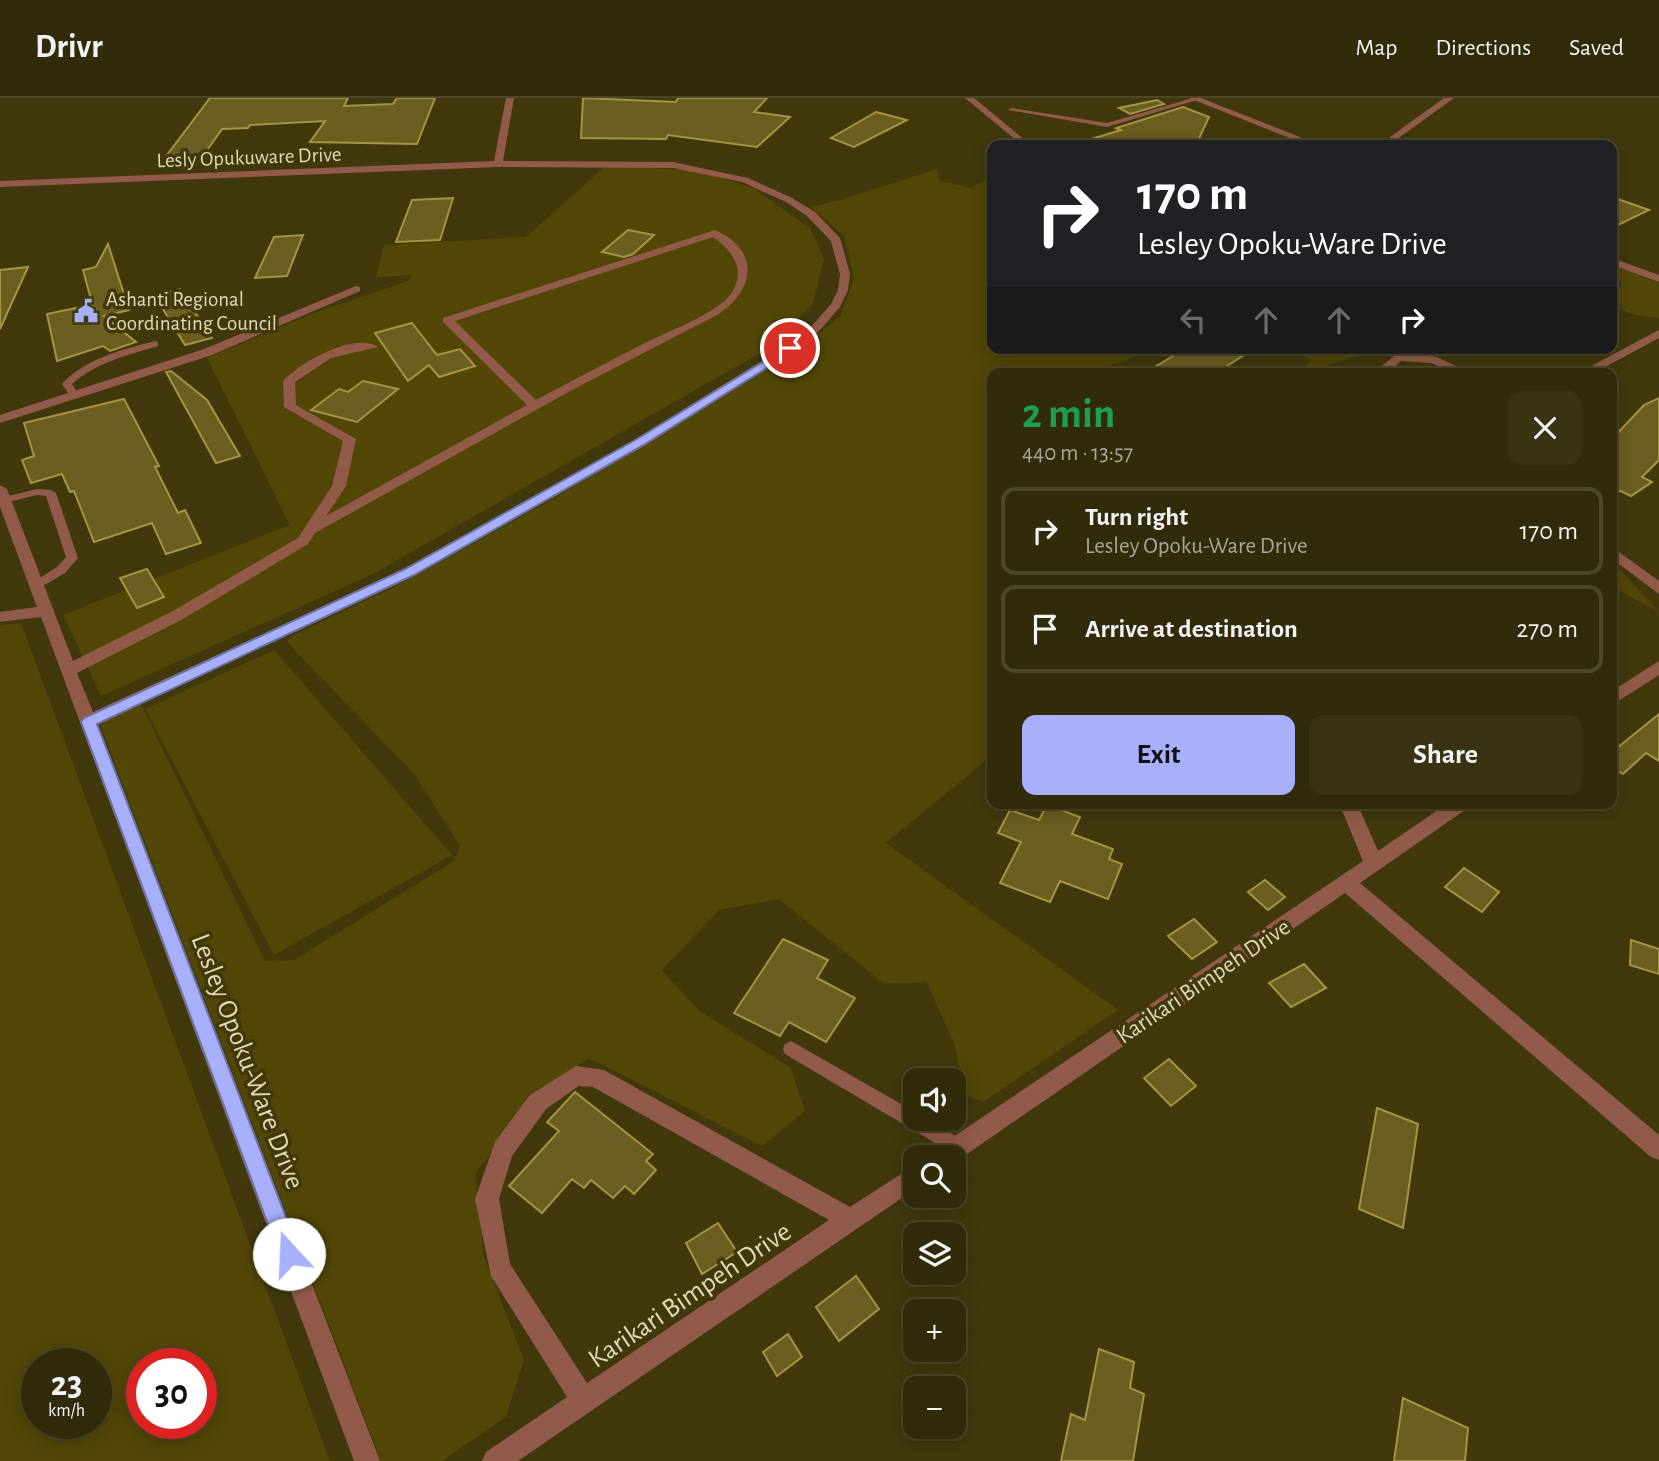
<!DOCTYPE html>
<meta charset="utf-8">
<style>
:root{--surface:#312b09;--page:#393312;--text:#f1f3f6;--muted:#a8a79c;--line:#4c472a;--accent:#a8b0fc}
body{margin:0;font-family:"Alegreya Sans",sans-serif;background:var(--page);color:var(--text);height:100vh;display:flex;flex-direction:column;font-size:26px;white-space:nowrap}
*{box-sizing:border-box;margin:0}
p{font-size:23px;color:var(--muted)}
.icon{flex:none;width:38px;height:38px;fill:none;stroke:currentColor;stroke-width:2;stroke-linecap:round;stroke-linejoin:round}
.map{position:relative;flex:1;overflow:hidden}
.sheet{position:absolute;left:987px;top:270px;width:630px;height:441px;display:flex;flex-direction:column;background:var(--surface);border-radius:14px;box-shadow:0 4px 18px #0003,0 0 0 2px var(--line)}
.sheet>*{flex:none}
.banner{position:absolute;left:987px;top:42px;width:630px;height:214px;border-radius:14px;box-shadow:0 4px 18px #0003,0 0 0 2px var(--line);background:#202124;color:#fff;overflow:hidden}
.fabs{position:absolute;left:903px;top:970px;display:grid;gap:14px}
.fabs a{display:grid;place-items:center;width:63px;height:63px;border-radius:14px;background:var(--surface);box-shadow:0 4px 18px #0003,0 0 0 2px var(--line);font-size:35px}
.speed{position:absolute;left:21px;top:1250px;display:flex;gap:14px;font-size:35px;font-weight:700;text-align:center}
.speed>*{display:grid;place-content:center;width:91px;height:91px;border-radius:50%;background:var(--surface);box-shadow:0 4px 18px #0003,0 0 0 2px var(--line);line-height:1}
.speed small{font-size:18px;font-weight:400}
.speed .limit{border:10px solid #d22;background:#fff;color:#111}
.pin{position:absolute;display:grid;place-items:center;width:60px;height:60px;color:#fff;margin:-30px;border:4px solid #fff;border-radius:50%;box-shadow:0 2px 7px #0007}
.me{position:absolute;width:77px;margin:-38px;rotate:340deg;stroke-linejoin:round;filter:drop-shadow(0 0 5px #0008)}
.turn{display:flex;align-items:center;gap:24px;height:147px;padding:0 35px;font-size:32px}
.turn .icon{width:91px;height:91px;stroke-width:2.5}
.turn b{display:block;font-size:49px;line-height:60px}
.lanes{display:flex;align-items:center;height:66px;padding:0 35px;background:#0003;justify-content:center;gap:35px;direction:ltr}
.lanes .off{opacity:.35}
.round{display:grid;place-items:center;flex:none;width:74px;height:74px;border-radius:14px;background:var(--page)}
.headline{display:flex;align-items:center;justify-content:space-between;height:119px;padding:0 35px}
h1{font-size:42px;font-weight:700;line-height:52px;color:#1e9e55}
.primary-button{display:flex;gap:14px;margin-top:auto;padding:14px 35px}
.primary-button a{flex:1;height:80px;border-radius:14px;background:var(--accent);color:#111;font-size:28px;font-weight:700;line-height:80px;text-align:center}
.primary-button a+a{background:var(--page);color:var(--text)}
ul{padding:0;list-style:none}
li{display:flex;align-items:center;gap:21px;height:88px;margin:0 14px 10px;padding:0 21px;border:4px solid var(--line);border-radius:14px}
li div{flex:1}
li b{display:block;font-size:26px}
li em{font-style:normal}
header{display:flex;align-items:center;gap:42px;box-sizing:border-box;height:98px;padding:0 35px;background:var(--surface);border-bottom:2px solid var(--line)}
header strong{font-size:33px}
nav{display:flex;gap:38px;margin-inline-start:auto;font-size:24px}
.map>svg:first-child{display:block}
.green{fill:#524707;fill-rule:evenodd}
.building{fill:#6a5e20;stroke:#a49443;stroke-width:2}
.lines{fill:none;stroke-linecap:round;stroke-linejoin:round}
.service{fill:#925b49;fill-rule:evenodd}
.minor{fill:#925b49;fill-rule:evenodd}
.tertiary{fill:#925b49;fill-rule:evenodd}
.route{fill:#a8b0fc;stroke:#6d72a4;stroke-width:2}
.labels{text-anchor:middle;stroke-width:7;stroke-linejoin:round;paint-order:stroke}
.far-street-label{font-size:21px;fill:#e0d9b2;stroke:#41390c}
.far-poi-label{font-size:21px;fill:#e0d9b2;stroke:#41390c;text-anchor:start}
.street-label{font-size:24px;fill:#e0d9b2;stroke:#41390c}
.near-street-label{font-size:28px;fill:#e0d9b2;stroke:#41390c}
</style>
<header>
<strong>Drivr</strong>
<nav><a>Map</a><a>Directions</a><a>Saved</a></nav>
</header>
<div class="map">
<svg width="1659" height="1363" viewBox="0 0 1659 1363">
<rect width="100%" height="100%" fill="#41390c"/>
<g class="green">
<polygon points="607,67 700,73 753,90 810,130 824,161 813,206 762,254 373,476 101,598 63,517 290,427 207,260 312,216 408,183 412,177 376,179 384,147 526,139"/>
<polygon points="936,71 940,83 971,90 992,78 992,250 1134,250 1132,260 1106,269 1106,275 992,275 992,657 886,745 1118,912 983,1004 966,997 954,944 926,884 885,886 779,801 719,812 662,872 699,913 790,969 805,1013 762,1048 589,960 540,991 475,1076 484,1159 524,1262 506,1319 442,1363 381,1363 99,624 141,606 265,863 294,862 454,763 460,748 415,677 287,544 292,538 406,483 546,405 800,251 840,218 854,181 845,139 810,109 840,102"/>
<path d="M1612,167L1659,185V220C1641,218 1612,216 1612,194L1620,190L1621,183L1612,181Z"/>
<path d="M1290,250H1465C1441,261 1421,255 1395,255C1369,254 1342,260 1319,271L1321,275H1293L1313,263Z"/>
<polygon points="1612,467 1625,477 1659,514 1612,489"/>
<path d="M21,525L330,1363H0V527ZM37,1265H96V1325H37ZM142,1265H201V1325H142Z"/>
<polygon points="274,552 452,757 274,857 145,611"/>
</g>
<g class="building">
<polygon points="210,0 348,0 344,8 393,6 397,0 435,0 417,46 310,44 325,23 250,27 248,30 222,31 203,58 167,57"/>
<polygon points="583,0 676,4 678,0 767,0 754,14 790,19 757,49 668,37 666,41 581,40"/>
<polygon points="1157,2 1164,6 1130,16 1119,10"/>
<polygon points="1183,9 1209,19 1196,47 1089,47 1088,42 1121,32 1116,30"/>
<polygon points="876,14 907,22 854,49 831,40"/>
<polygon points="1612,99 1649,112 1612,130"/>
<polygon points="453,100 440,142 396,144 412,102"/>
<polygon points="628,132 654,137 633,156 624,159 602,154"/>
<polygon points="303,137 287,178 255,180 274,139"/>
<polygon points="108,146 129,212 104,218 136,244 110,253 103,248 57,263 47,216 90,207 93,209 83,172 96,169"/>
<polygon points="28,169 0,231 0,172"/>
<polygon points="180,191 212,240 185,247 155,198"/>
<polygon points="412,225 437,257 460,251 475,268 439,279 429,267 408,283 375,235"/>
<polygon points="1186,250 1255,250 1216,275 1145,275"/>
<polygon points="171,273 207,302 240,358 216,365 166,274"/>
<polygon points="363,283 398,291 357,324 311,312 339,291 348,294"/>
<polygon points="1659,300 1659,362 1642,379 1652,384 1631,398 1612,389 1612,341 1644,307"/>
<polygon points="124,301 159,368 155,369 178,415 185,412 201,445 166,456 152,425 94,444 74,393 70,394 62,376 31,385 22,362 34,358 24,325"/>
<polygon points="147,471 164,499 137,510 120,480"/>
<polygon points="1659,616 1659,663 1646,655 1623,676 1612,669 1612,654"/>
<polygon points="1047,707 1080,719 1072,736 1113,751 1109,761 1122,766 1108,801 1060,783 1050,804 1000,785 1021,744 998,735 1010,712 1039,722"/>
<polygon points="1464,770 1499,794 1482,814 1445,789"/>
<polygon points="1265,782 1285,799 1268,812 1248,794"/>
<polygon points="1194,821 1217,844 1192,861 1168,838"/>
<polygon points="783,841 828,862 817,880 855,900 826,944 789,924 780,938 734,915"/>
<polygon points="1631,842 1659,851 1659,876 1630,867"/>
<polygon points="1304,866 1326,890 1291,909 1269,885"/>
<polygon points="1169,961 1196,988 1171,1008 1144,980"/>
<polygon points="575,994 653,1056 646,1063 656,1072 634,1096 625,1088 613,1100 591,1082 584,1090 572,1081 542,1115 509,1088 559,1033 547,1024"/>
<polygon points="1377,1010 1418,1026 1403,1130 1359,1111"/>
<polygon points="718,1125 737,1154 702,1176 686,1145"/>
<polygon points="856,1178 879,1211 839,1243 816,1209"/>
<polygon points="788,1236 802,1259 777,1278 763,1254"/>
<polygon points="1099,1251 1134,1264 1130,1290 1144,1296 1133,1363 1061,1363 1071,1316 1085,1322"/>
<polygon points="1403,1300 1468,1330 1465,1363 1394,1363"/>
</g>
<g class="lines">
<g class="service">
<polygon points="1193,0 1200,1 1107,29 1008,12 1011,10 1107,25"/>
<path d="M155,243L158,244V248C128,257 97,264 72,286L79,297L77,299H71L62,286C86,260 122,252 155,243Z"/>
<polygon points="37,391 51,392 56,395 78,460 65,475 36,492 32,491 32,485 57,469 66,459 46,398 37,397 4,405 0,404 0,400"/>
<polygon points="791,943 915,1014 915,1020 925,1020 964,1043 967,1049 964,1055 958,1058 952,1055 785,956 783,951 785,946"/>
</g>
<g class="minor">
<path d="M506,0H514L503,63L673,64L748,80L792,100L815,114L840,140L850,176L848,192L840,209L812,241L646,347L415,477L97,626L380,1363H354L41,519L0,524V514L37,509L0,409V387L7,391L73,563L173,513L298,440L332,388L343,343L284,309L283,283C299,265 355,233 378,249L331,260L295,284L296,307L356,341L346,388L326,418L527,307L443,224V220L715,132C761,152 755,193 717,217L572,292L315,435L308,446L183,521L77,575L93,614L405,471L636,341L804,237L831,206L838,192L840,176L831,143L807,118L786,104L742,84L673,70L498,69L0,89V83L494,63ZM713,139C731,152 746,169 733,193C719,216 665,234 641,247C606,265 571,283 536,302L455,223Z"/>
<polygon points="965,0 974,0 1031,47 1022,47"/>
<polygon points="1444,0 1454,0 1389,47 1379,47"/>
<polygon points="356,188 360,189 360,193 212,257 0,325 0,317 204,251"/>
<polygon points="1659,232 1659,240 1594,275 1578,275"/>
<polygon points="1398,255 1437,259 1471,275 1454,275 1431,265 1401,263 1387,275 1373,275"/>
<polygon points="1612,449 1659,483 1659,496 1612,461"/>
<polygon points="1659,563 1659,577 1612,607 1612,593"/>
<polygon points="1339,705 1357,705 1378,753 1448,705 1471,705 1468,710 1360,785 1659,1037 1659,1062 1651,1059 1345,795 954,1065 954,1059 932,1059 935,1051 1363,763"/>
<path d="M576,968L604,972L850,1109L915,1067V1091L518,1363H482L486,1354L567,1299L491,1178L475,1101L495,1044L530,997ZM579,988L593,989L829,1122L587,1285L510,1166L499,1101L512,1058L546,1011Z"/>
</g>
<g class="tertiary">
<polygon points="1189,0 1201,0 1320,47 1307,47"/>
<polygon points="1612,160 1659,177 1659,184 1612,167"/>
</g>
</g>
<polygon class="route" points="790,247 794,248 794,253 645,346 414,477 97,626 300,1156 297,1164 289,1167 282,1164 81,624 84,620 405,471 637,341"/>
<defs>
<g id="civic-bare" transform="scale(1.89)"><path d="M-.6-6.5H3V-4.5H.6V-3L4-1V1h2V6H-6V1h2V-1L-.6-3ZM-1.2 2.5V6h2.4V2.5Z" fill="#a8b0fc" stroke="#41390c" stroke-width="2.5" paint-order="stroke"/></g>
</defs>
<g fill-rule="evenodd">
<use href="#civic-bare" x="86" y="213"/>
</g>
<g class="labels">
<g class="far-street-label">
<text transform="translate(249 59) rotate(-2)" y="7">Lesly Opukuware Drive</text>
</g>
<g class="far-poi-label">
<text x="106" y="208">Ashanti Regional<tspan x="106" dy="24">Coordinating Council</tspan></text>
</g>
<g class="street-label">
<text transform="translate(1203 883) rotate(-34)" y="8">Karikari Bimpeh Drive</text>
</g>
<g class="near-street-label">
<text transform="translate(249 963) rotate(69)" y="10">Lesley Opoku-Ware Drive</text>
<text transform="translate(689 1196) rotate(-34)" y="10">Karikari Bimpeh Drive</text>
</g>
</g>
</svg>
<div class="fabs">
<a><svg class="icon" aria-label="sound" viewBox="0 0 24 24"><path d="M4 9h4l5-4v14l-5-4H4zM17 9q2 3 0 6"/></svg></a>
<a><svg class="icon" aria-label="search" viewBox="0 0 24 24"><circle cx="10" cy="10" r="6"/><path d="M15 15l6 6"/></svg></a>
<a><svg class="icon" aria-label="layers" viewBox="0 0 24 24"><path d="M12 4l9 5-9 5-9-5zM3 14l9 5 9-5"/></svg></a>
<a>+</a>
<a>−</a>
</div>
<div class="speed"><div>23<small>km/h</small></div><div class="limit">30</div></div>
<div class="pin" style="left:790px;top:250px;background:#d93025"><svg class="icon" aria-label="arrive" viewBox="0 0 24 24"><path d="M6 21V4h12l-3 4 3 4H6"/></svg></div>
<svg class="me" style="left:289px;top:1156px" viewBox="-20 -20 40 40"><circle r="19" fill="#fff"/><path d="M0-13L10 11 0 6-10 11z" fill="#a8b0fc"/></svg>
<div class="banner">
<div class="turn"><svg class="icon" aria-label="right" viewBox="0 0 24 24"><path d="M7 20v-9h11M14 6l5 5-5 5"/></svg><div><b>170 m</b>Lesley Opoku-Ware Drive</div></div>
<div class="lanes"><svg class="icon off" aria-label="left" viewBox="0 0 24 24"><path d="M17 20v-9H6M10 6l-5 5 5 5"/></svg><svg class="icon off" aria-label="ahead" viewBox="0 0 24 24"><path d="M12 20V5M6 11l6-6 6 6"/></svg><svg class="icon off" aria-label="ahead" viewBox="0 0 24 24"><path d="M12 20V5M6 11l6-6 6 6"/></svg><svg class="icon" aria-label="right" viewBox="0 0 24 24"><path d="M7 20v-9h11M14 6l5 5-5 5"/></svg></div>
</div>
<section class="sheet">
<div class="headline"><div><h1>2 min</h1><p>440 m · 13:57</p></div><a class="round"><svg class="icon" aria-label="close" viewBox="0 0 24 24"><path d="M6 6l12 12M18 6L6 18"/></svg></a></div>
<ul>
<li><svg class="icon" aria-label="right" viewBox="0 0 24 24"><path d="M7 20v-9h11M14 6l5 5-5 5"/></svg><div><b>Turn right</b><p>Lesley Opoku-Ware Drive</p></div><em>170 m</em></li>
<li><svg class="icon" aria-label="arrive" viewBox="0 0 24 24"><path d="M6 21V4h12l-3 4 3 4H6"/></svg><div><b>Arrive at destination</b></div><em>270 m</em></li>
</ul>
<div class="primary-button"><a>Exit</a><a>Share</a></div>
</section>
</div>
